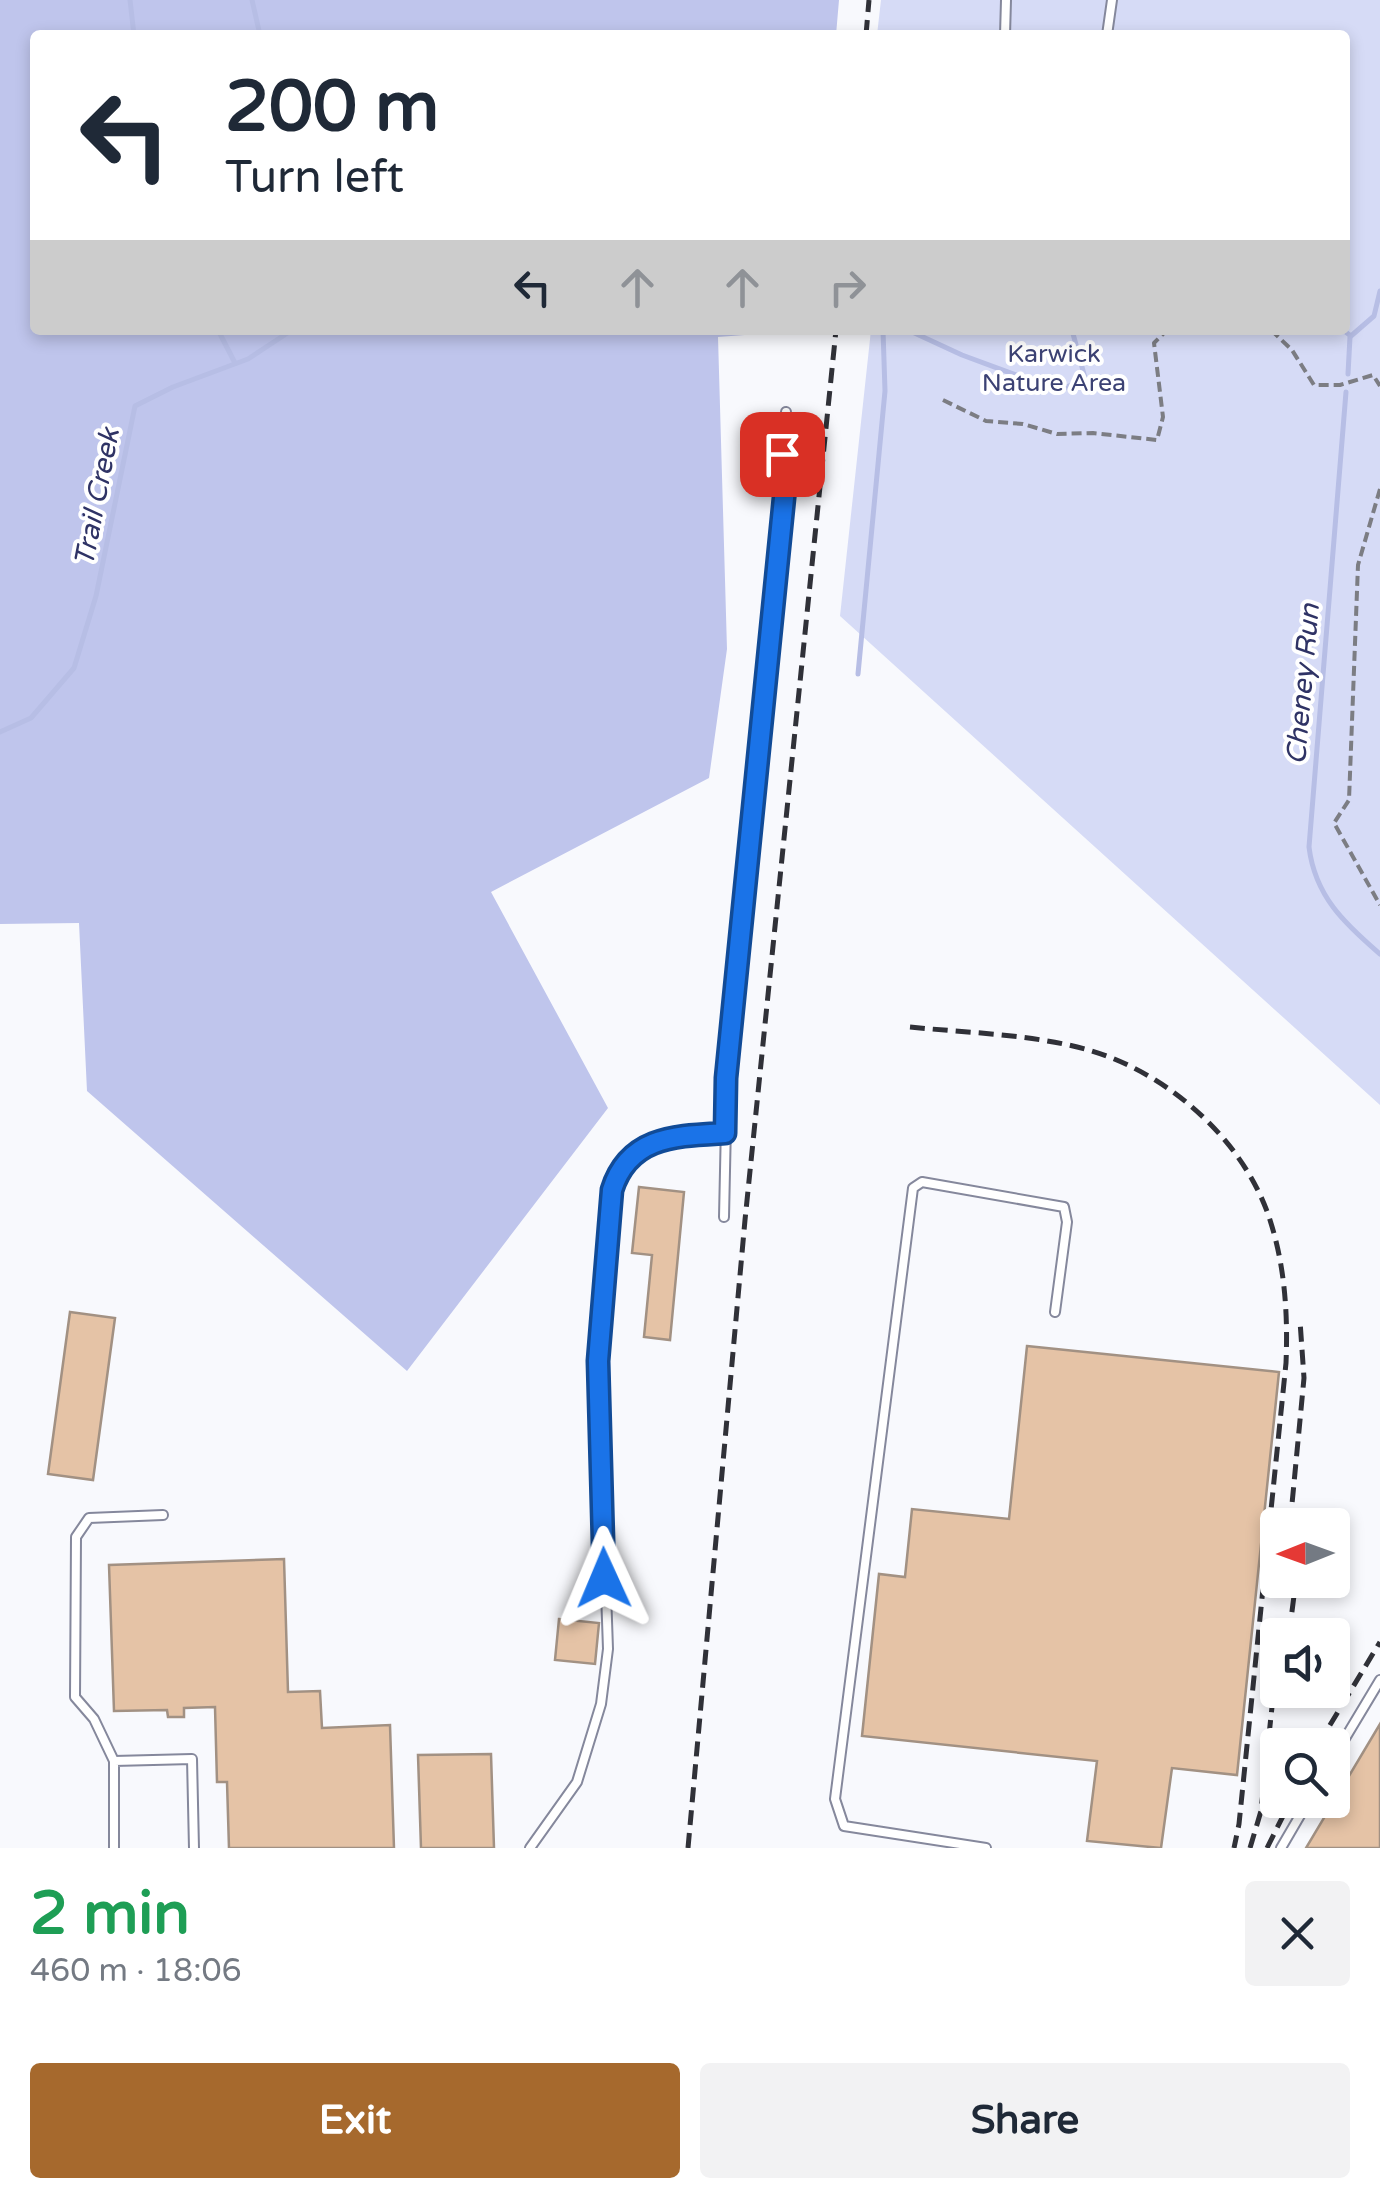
<!DOCTYPE html>
<meta charset="utf-8">
<style>
:root{--surface:#fff;--page:#f2f2f3;--text:#1f2937;--muted:#747a83;--accent:#a6692d}
body{margin:0;font-family:"Varela Round",sans-serif;background:var(--page);color:var(--text);height:100vh;display:flex;flex-direction:column;font-size:38px;white-space:nowrap}
*{box-sizing:border-box;margin:0}
p{font-size:32px;color:var(--muted)}
.icon{flex:none;width:55px;height:55px;fill:none;stroke:currentColor;stroke-width:2;stroke-linecap:round;stroke-linejoin:round}
.map{position:relative;height:1848px;overflow:hidden}
.drawer{display:flex;flex-direction:column;background:var(--surface);flex:1}
.drawer>*{flex:none}
.top-card{position:absolute;left:30px;top:30px;width:1320px;height:305px;border-radius:10px;box-shadow:0 5px 15px #0003;background:#fff;color:var(--text);overflow:hidden}
.needle{width:65px;rotate:269deg}
.tools{position:absolute;left:1260px;top:1508px;display:grid;gap:20px}
.tools a{display:grid;place-items:center;width:90px;height:90px;border-radius:10px;background:var(--surface);box-shadow:0 5px 15px #0003;font-size:50px}
.pin{position:absolute;display:grid;place-items:center;width:85px;height:85px;color:#fff;margin:-42px;border-radius:20px;box-shadow:0 5px 15px #0006}
.me{position:absolute;width:110px;margin:-55px;rotate:359deg;stroke-linejoin:round;filter:drop-shadow(0 0 8px #0008)}
.turn{display:flex;align-items:center;gap:35px;height:210px;padding:0 30px;font-size:45px}
.turn .icon{width:130px;height:130px;stroke-width:2.5}
.turn b{display:block;font-size:70px;line-height:85px}
.lanes{display:flex;align-items:center;height:95px;padding:0 30px;background:#0003;justify-content:center;gap:50px;direction:ltr}
.lanes .off{opacity:.35}
.round{display:grid;place-items:center;flex:none;width:105px;height:105px;border-radius:10px;background:var(--page)}
.overview{display:flex;align-items:center;justify-content:space-between;height:170px;padding:0 30px}
h1{font-size:60px;font-weight:800;line-height:75px;color:#1e9e55}
.cta{display:flex;gap:20px;margin-top:auto;padding:20px 30px}
.cta a{flex:1;height:115px;border-radius:10px;background:var(--accent);color:#fff;font-size:40px;font-weight:800;line-height:115px;text-align:center}
.cta a+a{background:var(--page);color:var(--text)}
.map>svg:first-child{display:block}
.green{fill:#d6dbf6}
.forest{fill:#bfc5ec}
.lines{fill:none;stroke-linecap:round;stroke-linejoin:round}
.stream{stroke:#b7bee5;stroke-width:5}
.building{fill:#e5c3a6;stroke:#a29183;stroke-width:2.5}
.service-casing{stroke:#85889c;stroke-width:12}
.path{stroke:#7c7d83;stroke-width:4;stroke-dasharray:10 5;stroke-linecap:butt}
.service{stroke:#fff;stroke-width:8}
.rail{stroke:#303138;stroke-width:5;stroke-dasharray:15 8;stroke-linecap:butt}
.route-casing{stroke:#114b97;stroke-width:25}
.route{stroke:#1a73e8;stroke-width:18}
.labels{text-anchor:middle;stroke-width:8;stroke-linejoin:round;paint-order:stroke}
.park-label{font-size:25px;fill:#3c4274;stroke:#fff}
.water-label{font-size:28px;font-style:italic;fill:#2f3365;stroke:#fff}
</style>
<div class="map">
<svg width="1380" height="1848" viewBox="0 0 1380 1848">
<rect width="100%" height="100%" fill="#f8f9fd"/>
<polygon class="green" points="881,0 1380,0 1380,1105 840,616 871,330 1345,330 1345,35 877,35"/>
<polygon class="forest" points="0,0 839,0 836,35 35,35 35,330 809,330 718,337 727,649 709,778 491,892 608,1108 407,1371 87,1091 79,923 0,924"/>
<g class="lines">
<g class="stream">
<polyline points="130,0 134,35"/>
<polyline points="252,0 260,35"/>
<polyline points="218,330 235,363"/>
<polyline points="908,330 962,355 1059,391 1085,378 1072,330"/>
<polyline points="1343,330 1351,336 1374,316 1380,291"/>
<polyline points="1348,374 1350,337"/>
<path d="M1346,392L1309,847C1315,896 1344,923 1380,954"/>
<polyline points="858,674 885,391 883,330"/>
<polyline points="0,732 31,718 74,668 96,596 135,406 173,387 248,359 292,330"/>
</g>
</g>
<g class="building">
<polygon points="639,1187 684,1192 670,1340 644,1337 652,1255 632,1253"/>
<polygon points="70,1312 115,1318 93,1480 48,1474"/>
<polygon points="1027,1346 1279,1372 1237,1775 1172,1768 1161,1848 1087,1841 1097,1761 862,1736 879,1574 905,1577 912,1509 1009,1519"/>
<polygon points="284,1559 288,1692 320,1691 322,1728 390,1725 394,1848 229,1848 227,1782 217,1782 215,1707 184,1708 184,1717 168,1717 167,1710 114,1711 109,1565"/>
<polygon points="559,1619 599,1623 595,1664 555,1660"/>
<polygon points="1380,1724 1380,1848 1306,1848"/>
<polygon points="491,1754 494,1848 421,1848 418,1755"/>
</g>
<g class="lines">
<g class="service-casing">
<g id="service">
<polyline points="1005,35 1006,0"/>
<polyline points="1107,35 1112,0"/>
<polyline points="724,1217 727,1078 786,478 782,454 786,412"/>
<polyline points="1332,1760 1380,1680"/>
<polyline points="114,1761 94,1719 75,1697 76,1537 89,1518 163,1515"/>
<polyline points="114,1848 114,1761 192,1759 194,1848"/>
<path d="M530,1848L577,1782L601,1704L608,1649L598,1361L612,1190C630,1136 676,1136 725,1133"/>
<polyline points="986,1848 844,1826 835,1799 913,1188 922,1182 1064,1207 1067,1222 1055,1312"/>
<polyline points="1281,1848 1309,1800"/>
</g>
</g>
<g class="path">
<polyline points="1271,330 1292,350 1314,385 1340,385 1373,375 1380,386"/>
<polyline points="943,400 986,421 1023,424 1057,434 1093,433 1157,440 1163,417 1154,343 1167,330"/>
<polyline points="1380,489 1358,565 1349,800 1334,823 1380,905"/>
</g>
<use href="#service" class="service"/>
<g class="rail">
<polyline points="866,35 869,0"/>
<path d="M910,1027C968,1033 1029,1034 1085,1049C1166,1071 1244,1139 1270,1220C1285,1267 1288,1314 1286,1363L1239,1824L1234,1848"/>
<polyline points="1290,1525 1304,1378 1300,1321"/>
<polyline points="1289,1635 1296,1580"/>
<polyline points="1318,1745 1380,1642"/>
<polyline points="688,1848 745,1220 836,330"/>
<polyline points="1250,1848 1261,1811 1278,1650"/>
<polyline points="1267,1848 1291,1800"/>
</g>
</g>
<g class="lines">
<g class="route-casing">
<path id="route" d="M604,1578L598,1361L612,1190C629,1136 676,1136 725,1133L726,1078L786,478L782,454"/>
</g>
<use href="#route" class="route"/>
</g>
<g class="labels">
<g class="park-label">
<text x="1054" y="362">Karwick<tspan x="1054" dy="29">Nature Area</tspan></text>
</g>
<g class="water-label">
<text transform="translate(96 497) rotate(-79)" y="10">Trail Creek</text>
<text transform="translate(1302 684) rotate(-85)" y="10">Cheney Run</text>
</g>
</g>
</svg>
<div class="tools">
<a><svg class="needle" viewBox="-14 -14 28 28"><path d="M0-13l5 13h-10z" fill="#e53935"/><path d="M0 13l5-13h-10z" fill="#747a83"/></svg></a>
<a><svg class="icon" aria-label="sound" viewBox="0 0 24 24"><path d="M4 9h4l5-4v14l-5-4H4zM17 9q2 3 0 6"/></svg></a>
<a><svg class="icon" aria-label="search" viewBox="0 0 24 24"><circle cx="10" cy="10" r="6"/><path d="M15 15l6 6"/></svg></a>
</div>
<div class="pin" style="left:782px;top:454px;background:#d93025"><svg class="icon" aria-label="arrive" viewBox="0 0 24 24"><path d="M6 21V4h12l-3 4 3 4H6"/></svg></div>
<svg class="me" style="left:604px;top:1578px" viewBox="-20 -20 40 40"><path d="M0-17L14 15 0 8-14 15z" fill="#1a73e8" stroke="#fff" stroke-width="4"/></svg>
<div class="top-card">
<div class="turn"><svg class="icon" aria-label="left" viewBox="0 0 24 24"><path d="M17 20v-9H6M10 6l-5 5 5 5"/></svg><div><b>200 m</b>Turn left</div></div>
<div class="lanes"><svg class="icon" aria-label="left" viewBox="0 0 24 24"><path d="M17 20v-9H6M10 6l-5 5 5 5"/></svg><svg class="icon off" aria-label="ahead" viewBox="0 0 24 24"><path d="M12 20V5M6 11l6-6 6 6"/></svg><svg class="icon off" aria-label="ahead" viewBox="0 0 24 24"><path d="M12 20V5M6 11l6-6 6 6"/></svg><svg class="icon off" aria-label="right" viewBox="0 0 24 24"><path d="M7 20v-9h11M14 6l5 5-5 5"/></svg></div>
</div>
</div>
<section class="drawer">
<div class="overview"><div><h1>2 min</h1><p>460 m · 18:06</p></div><a class="round"><svg class="icon" aria-label="close" viewBox="0 0 24 24"><path d="M6 6l12 12M18 6L6 18"/></svg></a></div>
<div class="cta"><a>Exit</a><a>Share</a></div>
</section>
